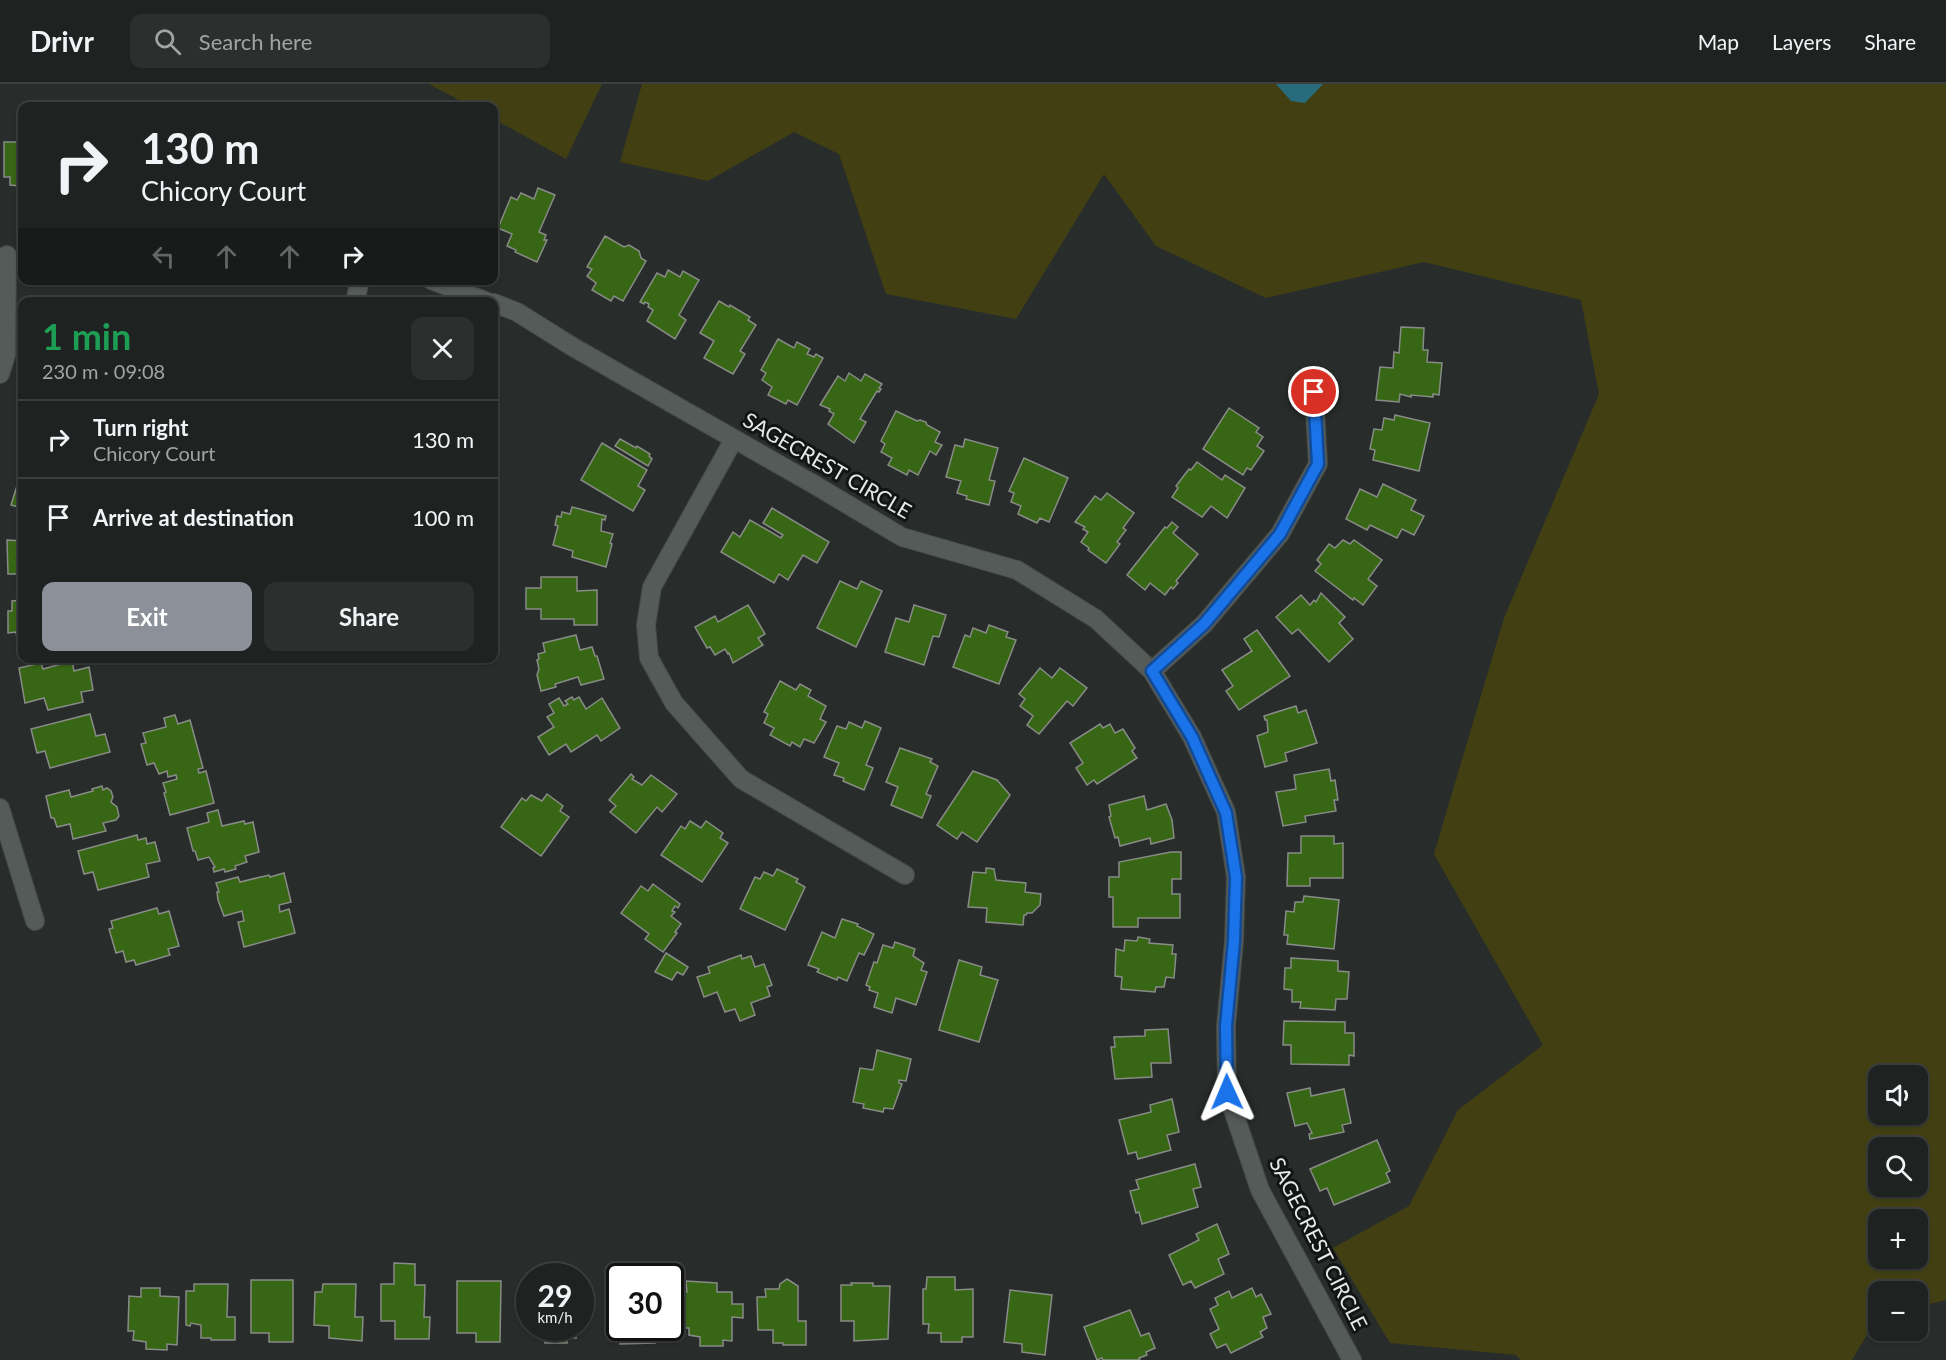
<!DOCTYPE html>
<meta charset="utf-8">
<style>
:root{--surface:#1e2220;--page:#2b2f2d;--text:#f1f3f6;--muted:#a1a4a5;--line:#3c3f3e;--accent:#8c9099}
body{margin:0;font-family:Lato,sans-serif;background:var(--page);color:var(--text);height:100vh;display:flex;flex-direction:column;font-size:22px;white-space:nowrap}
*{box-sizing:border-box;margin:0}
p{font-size:20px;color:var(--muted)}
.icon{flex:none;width:33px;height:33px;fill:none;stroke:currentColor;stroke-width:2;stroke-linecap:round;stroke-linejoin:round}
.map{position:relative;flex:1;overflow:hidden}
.side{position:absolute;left:18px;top:213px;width:480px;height:366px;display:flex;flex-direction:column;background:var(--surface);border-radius:12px;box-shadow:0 2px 4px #0004,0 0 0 2px var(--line)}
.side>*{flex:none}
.top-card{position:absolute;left:18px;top:18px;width:480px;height:183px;border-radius:12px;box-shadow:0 2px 4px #0004,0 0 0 2px var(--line);background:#1e2220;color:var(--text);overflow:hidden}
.fabs{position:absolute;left:1868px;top:981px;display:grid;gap:12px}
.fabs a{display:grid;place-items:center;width:60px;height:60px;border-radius:12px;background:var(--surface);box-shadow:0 2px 4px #0004,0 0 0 2px var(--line);font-size:30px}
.speed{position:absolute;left:516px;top:1179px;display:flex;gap:12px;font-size:30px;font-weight:700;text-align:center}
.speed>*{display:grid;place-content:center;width:78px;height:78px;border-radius:50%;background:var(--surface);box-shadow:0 2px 4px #0004,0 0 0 2px var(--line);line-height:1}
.speed small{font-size:15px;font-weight:400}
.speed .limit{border:3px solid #111;border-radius:9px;background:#fff;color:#111}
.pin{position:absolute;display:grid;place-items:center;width:51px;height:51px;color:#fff;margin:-26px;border:3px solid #fff;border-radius:50%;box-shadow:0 2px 6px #0007}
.me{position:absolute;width:66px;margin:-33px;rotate:359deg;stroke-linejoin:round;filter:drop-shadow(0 0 4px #0008)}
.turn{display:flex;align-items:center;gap:21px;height:126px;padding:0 24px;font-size:27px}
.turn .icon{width:78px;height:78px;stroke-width:2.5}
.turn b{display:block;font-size:42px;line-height:51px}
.lanes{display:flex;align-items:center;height:57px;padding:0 24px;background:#0003;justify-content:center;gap:30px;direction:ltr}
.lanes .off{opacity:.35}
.round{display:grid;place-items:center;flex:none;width:63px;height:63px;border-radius:12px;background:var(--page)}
.summary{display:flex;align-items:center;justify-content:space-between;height:102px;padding:0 24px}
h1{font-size:36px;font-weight:700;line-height:45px;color:#1e9e55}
.cta{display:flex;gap:12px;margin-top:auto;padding:12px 24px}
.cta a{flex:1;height:69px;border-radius:12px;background:var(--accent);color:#fff;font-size:24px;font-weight:700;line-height:69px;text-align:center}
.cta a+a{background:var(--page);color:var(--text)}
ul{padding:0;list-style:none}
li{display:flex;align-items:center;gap:18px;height:78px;padding:0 24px;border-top:2px solid var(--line)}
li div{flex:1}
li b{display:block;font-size:22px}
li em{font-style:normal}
header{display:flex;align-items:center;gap:36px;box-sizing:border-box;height:84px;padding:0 30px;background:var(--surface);border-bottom:2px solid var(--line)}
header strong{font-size:28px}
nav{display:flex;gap:33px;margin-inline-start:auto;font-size:21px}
.search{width:420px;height:54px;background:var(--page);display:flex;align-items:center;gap:15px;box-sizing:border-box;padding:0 21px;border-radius:12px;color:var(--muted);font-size:22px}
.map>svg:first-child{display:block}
.green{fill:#424013;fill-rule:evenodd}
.water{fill:#276b7d}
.building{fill:#376615;stroke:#888b86;stroke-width:1.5}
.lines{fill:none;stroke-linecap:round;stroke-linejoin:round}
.street-casing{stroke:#444946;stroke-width:20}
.street{stroke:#555b58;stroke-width:18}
.route-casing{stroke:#114b97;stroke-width:15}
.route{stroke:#1a73e8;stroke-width:10}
.labels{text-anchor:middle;stroke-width:6;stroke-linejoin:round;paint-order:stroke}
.street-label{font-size:21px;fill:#e7eae8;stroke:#131514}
</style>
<header>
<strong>Drivr</strong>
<div class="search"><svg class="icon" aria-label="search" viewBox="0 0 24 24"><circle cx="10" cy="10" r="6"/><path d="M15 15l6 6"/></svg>Search here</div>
<nav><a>Map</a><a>Layers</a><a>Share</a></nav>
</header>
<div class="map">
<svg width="1946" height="1276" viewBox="0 0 1946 1276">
<rect width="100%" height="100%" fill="#282d2b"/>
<g class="green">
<polygon points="429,0 602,0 566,75 494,35 494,22 470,22"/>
<path d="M642,0H1946V1216L1917,1223V1208H1878V1232L1852,1276H1521L1516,1271L1390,1259L1333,1164L1409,1122L1458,1026L1543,961L1434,770L1504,534L1599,310L1581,216L1424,178L1266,214L1156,162L1104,90L1016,235L886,210L839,70L794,48L708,97L620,78ZM1878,992H1917V1030H1878ZM1878,1064H1917V1102H1878ZM1878,1136H1917V1174H1878Z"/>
</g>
<polygon class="water" points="1276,0 1323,0 1305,19 1291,17"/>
<g class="building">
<polygon points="4,58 22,58 22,111 21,102 10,101 10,93 4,93"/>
<polygon points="538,104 555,111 539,148 546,151 544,156 547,156 537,178 515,168 516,166 507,162 512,150 498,144 511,113 517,116 521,109 534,115"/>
<polygon points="605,152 624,163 629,161 639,167 641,174 646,177 623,217 614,212 611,217 592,206 596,199 587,192 592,185 587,183"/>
<polygon points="668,186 680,193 683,187 699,196 679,231 686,236 675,255 647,237 653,226 648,223 649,220 645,218 644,220 640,218 657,189 665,193"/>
<polygon points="719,217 729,223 730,221 750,233 748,236 756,241 740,267 745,270 733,290 704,274 714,257 700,249"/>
<polygon points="1401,243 1424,244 1423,266 1428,266 1427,278 1442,279 1439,311 1433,310 1433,313 1411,311 1411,313 1400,310 1399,318 1376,316 1380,283 1393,284 1394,268 1399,269"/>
<polygon points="778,255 794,264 797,258 810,265 807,270 814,273 816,270 823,274 797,321 788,316 786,320 768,311 772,303 762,296 766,289 761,286"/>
<polygon points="849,289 861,297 865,290 882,300 879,304 881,305 879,308 877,307 860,335 866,338 854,359 828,340 834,330 829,327 830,325 820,321 838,292 845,297"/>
<polygon points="1229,324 1259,344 1256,348 1263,353 1257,362 1264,367 1251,386 1247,384 1243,391 1203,365"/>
<polygon points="896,327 917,337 920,336 926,338 927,341 940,348 935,358 942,361 936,371 930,367 918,391 909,386 907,391 888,381 892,374 881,368 885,360 881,357"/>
<polygon points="1395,331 1430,339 1419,387 1373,376 1375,366 1370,365 1374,345 1382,346 1384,334 1394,336"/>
<polygon points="620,355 636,364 637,362 650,370 649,372 652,375 648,382 615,362"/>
<polygon points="965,355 998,364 989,396 995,397 989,421 966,415 967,412 957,409 961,397 946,393 955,361 963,363"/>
<polygon points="602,359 647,386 638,402 645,406 633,427 581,396"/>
<polygon points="1024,374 1068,394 1049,438 1040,434 1037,439 1018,430 1021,422 1011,418 1014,409 1009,407"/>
<polygon points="1197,378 1222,396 1225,391 1245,404 1227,434 1211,422 1202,433 1172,413 1178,404 1176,402 1189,385 1191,386"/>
<polygon points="21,389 22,389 22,424 11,421"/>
<polygon points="1383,400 1416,416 1411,426 1424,432 1414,451 1402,445 1397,454 1370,441 1367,446 1346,435 1360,405 1377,413"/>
<polygon points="1107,409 1134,429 1123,444 1126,446 1117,458 1120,460 1106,479 1088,466 1089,464 1081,458 1088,448 1083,445 1085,443 1075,438 1095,412 1101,416"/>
<polygon points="572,423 606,432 605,436 602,435 601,447 613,450 610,459 612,460 606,483 572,473 573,467 553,461 558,442 555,441 557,432 561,433 562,428 570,430"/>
<polygon points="772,424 829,458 817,479 803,471 788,496 779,490 774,499 721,468 733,448 740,453 750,436 781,454 783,451 763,439"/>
<polygon points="1172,438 1178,443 1173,449 1198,470 1176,497 1178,499 1173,505 1171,503 1165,511 1150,499 1145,506 1127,491 1165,443 1167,444"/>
<polygon points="7,456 22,457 22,506 19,505 21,496 19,496 19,490 8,490"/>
<polygon points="1343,456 1350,460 1354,456 1382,476 1368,495 1377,502 1363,521 1354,514 1353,516 1315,487 1321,480 1317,476 1329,460 1335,464"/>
<polygon points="541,493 577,493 577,507 597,506 597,541 574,541 574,535 541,535 541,525 526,525 526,504 541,504"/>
<polygon points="840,497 857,505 861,497 882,507 856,563 817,544"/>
<polygon points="1321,509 1345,533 1339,539 1353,555 1329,578 1298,545 1292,550 1276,533 1301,511 1310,521 1314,516 1316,518"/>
<polygon points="22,516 22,560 18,560 16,548 8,549 8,527 12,527 12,517"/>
<polygon points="748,521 765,550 758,554 763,561 733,579 729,569 728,570 725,565 715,571 710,563 707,564 695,543 715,532 718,538"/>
<polygon points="914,521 946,531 939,553 933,552 924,581 885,568 896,534 909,538"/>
<polygon points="989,541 1008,548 1006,553 1016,556 999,600 953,583 965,551 970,553 973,544 986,549"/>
<polygon points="1257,546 1290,592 1239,626 1226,607 1233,602 1222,586 1252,567 1244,555"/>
<polygon points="576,551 580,566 592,563 595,572 597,572 604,595 581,601 578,593 555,600 556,603 541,607 537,591 539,585 537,576 539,575 538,570 545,568 543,559"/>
<polygon points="72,577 74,587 89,583 93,606 81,608 83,618 48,626 44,614 25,619 19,584 41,579 43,585"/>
<polygon points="1040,584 1052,594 1060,584 1087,604 1073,622 1067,617 1039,650 1027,641 1033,632 1020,622 1025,615 1019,610"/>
<polygon points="780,597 796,606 800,600 811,606 808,612 826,622 820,635 826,638 814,659 804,655 800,663 792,658 790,662 770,651 774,644 764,639 768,630 764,628"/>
<polygon points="572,613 574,616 579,613 586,625 602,614 620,644 601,657 597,651 571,668 566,660 549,671 538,653 554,643 547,633 554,629 549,620 559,614 564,622 568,620 565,617"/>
<polygon points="1296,622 1298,629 1306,626 1317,659 1285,669 1287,677 1265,683 1257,652 1268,648 1267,636 1265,636 1264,632"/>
<polygon points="90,630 96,652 105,650 110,668 50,684 45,667 37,669 31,645"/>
<polygon points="175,631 178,640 190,636 203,684 198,685 199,689 206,687 214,719 170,731 164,709 166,708 163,699 177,695 176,691 168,693 167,687 159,690 154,679 147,681 141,660 146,659 143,649 166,643 164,634"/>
<polygon points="865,637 881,644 866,681 873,684 864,706 843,697 844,694 834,691 839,679 824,673 837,642 846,645 849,638 862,644"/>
<polygon points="1100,640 1103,644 1110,640 1115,649 1123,645 1135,664 1132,667 1137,674 1097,700 1094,696 1087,701 1076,684 1083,679 1070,659"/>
<polygon points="900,664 932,675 930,678 938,682 926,710 931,712 922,734 891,721 898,703 886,698"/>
<polygon points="1329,685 1331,697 1335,696 1338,716 1334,716 1336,727 1305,732 1306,738 1283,742 1276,708 1296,705 1294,691"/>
<polygon points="973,687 997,696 1010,711 977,758 962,748 957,755 937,741"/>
<polygon points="631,690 634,693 632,695 642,701 651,691 677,710 662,728 657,723 636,749 610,728 616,722 609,716"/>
<polygon points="102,702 103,706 107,704 111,707 113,713 111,718 117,723 119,732 116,736 103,739 106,747 73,755 70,740 57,743 54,734 51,734 46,712 69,706 71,713 93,707 92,705"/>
<polygon points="547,710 563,722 560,727 569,733 541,772 501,743 522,714 526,717 531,711 542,717"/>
<polygon points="1144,712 1147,726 1166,720 1172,736 1174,754 1151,760 1150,754 1120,762 1118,753 1115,754 1109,733 1111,732 1109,721"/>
<polygon points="218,726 222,742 244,737 245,740 253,738 259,768 245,772 247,778 235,782 236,785 225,788 224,785 214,788 213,784 215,783 209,773 198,776 195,767 193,767 187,744 209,738 207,729"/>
<polygon points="690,737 701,744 706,737 723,749 720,754 728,759 702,798 661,771 681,742 685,745"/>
<polygon points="137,751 138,756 146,754 147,760 155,758 160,777 146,780 149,793 98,806 93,788 84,790 78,767"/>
<polygon points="1301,752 1334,752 1334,760 1343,759 1343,794 1310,794 1310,802 1287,802 1288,769 1301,769"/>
<polygon points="1171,768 1181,768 1181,795 1172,795 1172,810 1180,810 1180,834 1138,834 1138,843 1113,843 1113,813 1109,813 1109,793 1119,793 1119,778"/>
<polygon points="986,784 994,785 996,796 1026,799 1025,808 1041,810 1040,821 1032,829 1027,829 1026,831 1024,831 1023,841 986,838 987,824 968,823 973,788 986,789"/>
<polygon points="777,785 798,795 796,798 805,803 785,846 740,825 755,793 760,795 764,788 773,792"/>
<polygon points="284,789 291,818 279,821 280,828 289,825 295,849 244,863 238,838 244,837 242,827 224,832 218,816 217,808 219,808 216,799 238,793 240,798 269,791 270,793"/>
<polygon points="653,800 680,820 678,824 675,822 672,827 675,828 671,832 681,840 675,848 677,849 663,868 645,855 649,850 621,829 641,802 648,807"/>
<polygon points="1304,812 1339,816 1334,865 1287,860 1288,851 1284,851 1286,827 1294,828 1295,818 1303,818"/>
<polygon points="157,824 159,830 169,827 179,862 168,865 170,871 136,881 134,876 126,878 123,867 116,869 109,845 113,844 111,837"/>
<polygon points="842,835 858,840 857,842 874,850 864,871 859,869 847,897 838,893 837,896 817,888 819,885 808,881 822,848 835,854"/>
<polygon points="1138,853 1150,855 1149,859 1173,861 1172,870 1176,870 1174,894 1166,893 1164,903 1156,903 1155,908 1121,905 1122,893 1115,892 1116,865 1124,867 1125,856 1137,857"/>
<polygon points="895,858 915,865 913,872 924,879 921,886 927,888 916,921 896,914 892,929 874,923 878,909 869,906 870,903 866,901 874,878 877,879 883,861 893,864"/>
<polygon points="666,869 688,883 683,891 677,888 672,896 655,888"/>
<polygon points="741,871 742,875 751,872 755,883 764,880 772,901 767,903 770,912 751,919 755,931 740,937 735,925 725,928 717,908 704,913 697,893 710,889 708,883"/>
<polygon points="1291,874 1338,877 1338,887 1349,888 1347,915 1336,915 1335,926 1300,924 1301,918 1292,918 1292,906 1284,905 1285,884 1291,884"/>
<polygon points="959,876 982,883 980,891 998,896 979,958 939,946"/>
<polygon points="1284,937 1345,938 1345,949 1354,949 1354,972 1349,971 1349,981 1291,980 1291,961 1283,961"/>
<polygon points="1168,945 1171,979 1151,979 1152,993 1115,995 1111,963 1115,963 1114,953 1145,952 1145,946"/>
<polygon points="877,966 911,975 906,997 899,996 899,999 902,1000 893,1025 884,1024 883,1028 863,1024 864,1020 853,1018 860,984 873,986"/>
<polygon points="1310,1004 1311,1012 1344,1005 1351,1039 1342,1041 1344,1048 1310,1055 1309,1050 1312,1049 1307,1039 1295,1042 1287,1009"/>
<polygon points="1172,1015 1179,1048 1167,1051 1171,1066 1138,1075 1136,1068 1128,1070 1119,1036 1151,1028 1150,1021"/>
<polygon points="1377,1056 1390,1087 1386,1089 1390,1098 1334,1121 1327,1104 1320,1107 1310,1085"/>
<polygon points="1195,1080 1201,1103 1193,1105 1198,1123 1142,1140 1139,1128 1136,1129 1130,1107 1139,1105 1136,1096"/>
<polygon points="1217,1140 1229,1170 1218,1175 1224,1190 1195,1204 1191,1197 1183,1201 1169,1171 1199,1156 1196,1150"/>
<polygon points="394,1179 415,1180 415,1201 425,1201 424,1233 430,1233 429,1255 395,1255 395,1237 381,1237 381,1200 394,1200"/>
<polygon points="927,1193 955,1193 955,1206 973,1205 973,1253 962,1253 962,1258 941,1258 941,1249 928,1249 929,1240 923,1240 923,1205 926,1205"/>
<polygon points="787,1195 798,1202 798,1237 806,1237 806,1261 783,1261 783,1259 773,1259 773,1246 758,1246 757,1213 766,1213 765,1205 779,1205 780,1200"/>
<polygon points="251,1196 293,1196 293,1258 269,1258 269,1249 251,1249"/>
<polygon points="457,1197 501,1197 500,1258 476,1258 476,1249 457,1249"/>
<polygon points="686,1197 717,1199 717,1208 732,1208 732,1220 743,1220 743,1234 732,1233 732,1257 723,1256 723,1262 700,1262 700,1253 689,1251 689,1244 683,1244 684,1208 687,1208"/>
<polygon points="851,1199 873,1199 873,1202 890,1202 888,1255 854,1257 854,1237 841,1237 841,1201 852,1201"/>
<polygon points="194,1200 228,1200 227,1233 235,1233 235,1256 211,1256 211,1254 201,1254 201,1241 191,1239 190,1242 186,1241 186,1207 194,1207"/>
<polygon points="323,1200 356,1200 355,1233 363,1233 362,1257 329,1254 329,1242 314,1241 315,1208 322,1208"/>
<polygon points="618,1201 620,1240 607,1240 606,1203 618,1203"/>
<polygon points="141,1204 160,1204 160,1212 179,1213 177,1261 167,1260 167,1266 146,1265 146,1258 133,1256 134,1247 128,1247 129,1212 141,1213"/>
<polygon points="1252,1204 1256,1213 1261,1210 1271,1230 1263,1233 1267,1244 1260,1248 1263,1253 1231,1269 1226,1260 1217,1264 1210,1250 1219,1245 1210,1225 1218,1221 1215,1214 1229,1207 1232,1214"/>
<rect x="528" y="1206" width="2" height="35"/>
<polygon points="1010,1206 1052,1211 1045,1271 1022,1268 1022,1260 1004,1258"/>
<polygon points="1130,1226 1141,1252 1149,1249 1155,1264 1146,1268 1147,1271 1139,1274 1140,1276 1103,1276 1102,1274 1097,1276 1084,1243"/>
<polygon points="533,1244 576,1244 576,1254 567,1254 567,1259 545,1259 545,1251 533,1251"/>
<polygon points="620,1244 654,1244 655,1259 620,1260"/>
</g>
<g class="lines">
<g class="street-casing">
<g id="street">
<polyline points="431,196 488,218"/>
<polyline points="355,218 360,196"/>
<polyline points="494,219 517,228 573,263 815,401 902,453 1017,486 1096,535 1152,587 1192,653 1226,728 1236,793 1234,857 1226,942 1227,1008 1260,1106 1352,1276"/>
<polyline points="0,290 6,271 7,171"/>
<polyline points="734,355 652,503 646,541 649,574 674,619 741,695 905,791"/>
<polyline points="1152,587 1204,540 1280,450 1318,380 1314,308"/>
<polyline points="0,724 35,837"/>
</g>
</g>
<use href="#street" class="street"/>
</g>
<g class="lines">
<g class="route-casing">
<polyline id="route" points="1227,1008 1226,942 1234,857 1236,793 1226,729 1192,653 1152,587 1204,540 1280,450 1318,380 1314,308"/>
</g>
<use href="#route" class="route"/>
</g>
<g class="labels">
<g class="street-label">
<text transform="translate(827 382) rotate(30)" y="7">SAGECREST CIRCLE</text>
<text transform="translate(1318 1160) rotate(63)" y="7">SAGECREST CIRCLE</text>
</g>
</g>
</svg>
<div class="fabs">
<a><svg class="icon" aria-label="sound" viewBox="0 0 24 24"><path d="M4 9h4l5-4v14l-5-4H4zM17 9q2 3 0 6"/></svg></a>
<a><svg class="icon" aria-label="search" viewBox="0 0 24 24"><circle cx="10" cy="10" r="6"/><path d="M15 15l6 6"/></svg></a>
<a>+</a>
<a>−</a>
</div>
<div class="speed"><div>29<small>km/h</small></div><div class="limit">30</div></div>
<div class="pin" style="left:1314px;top:308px;background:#d93025"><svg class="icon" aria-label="arrive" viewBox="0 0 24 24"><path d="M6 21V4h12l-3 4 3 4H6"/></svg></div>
<svg class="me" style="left:1227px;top:1008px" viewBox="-20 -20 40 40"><path d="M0-17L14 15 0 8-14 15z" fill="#1a73e8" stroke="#fff" stroke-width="4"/></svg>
<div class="top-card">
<div class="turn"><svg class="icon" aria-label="right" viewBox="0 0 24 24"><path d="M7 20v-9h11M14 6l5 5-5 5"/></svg><div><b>130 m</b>Chicory Court</div></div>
<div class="lanes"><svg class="icon off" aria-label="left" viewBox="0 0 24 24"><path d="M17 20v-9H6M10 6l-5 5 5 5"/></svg><svg class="icon off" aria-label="ahead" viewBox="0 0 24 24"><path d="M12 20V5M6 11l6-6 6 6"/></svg><svg class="icon off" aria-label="ahead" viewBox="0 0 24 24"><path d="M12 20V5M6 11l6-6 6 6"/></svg><svg class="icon" aria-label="right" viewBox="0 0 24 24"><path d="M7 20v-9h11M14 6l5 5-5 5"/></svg></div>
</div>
<section class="side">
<div class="summary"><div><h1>1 min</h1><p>230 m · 09:08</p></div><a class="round"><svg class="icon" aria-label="close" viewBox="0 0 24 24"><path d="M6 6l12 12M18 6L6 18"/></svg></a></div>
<ul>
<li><svg class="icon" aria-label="right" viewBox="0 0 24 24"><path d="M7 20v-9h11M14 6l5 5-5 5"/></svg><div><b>Turn right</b><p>Chicory Court</p></div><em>130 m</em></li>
<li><svg class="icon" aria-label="arrive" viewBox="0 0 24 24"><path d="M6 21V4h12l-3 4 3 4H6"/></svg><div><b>Arrive at destination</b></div><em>100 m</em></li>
</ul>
<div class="cta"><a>Exit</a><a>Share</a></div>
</section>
</div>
